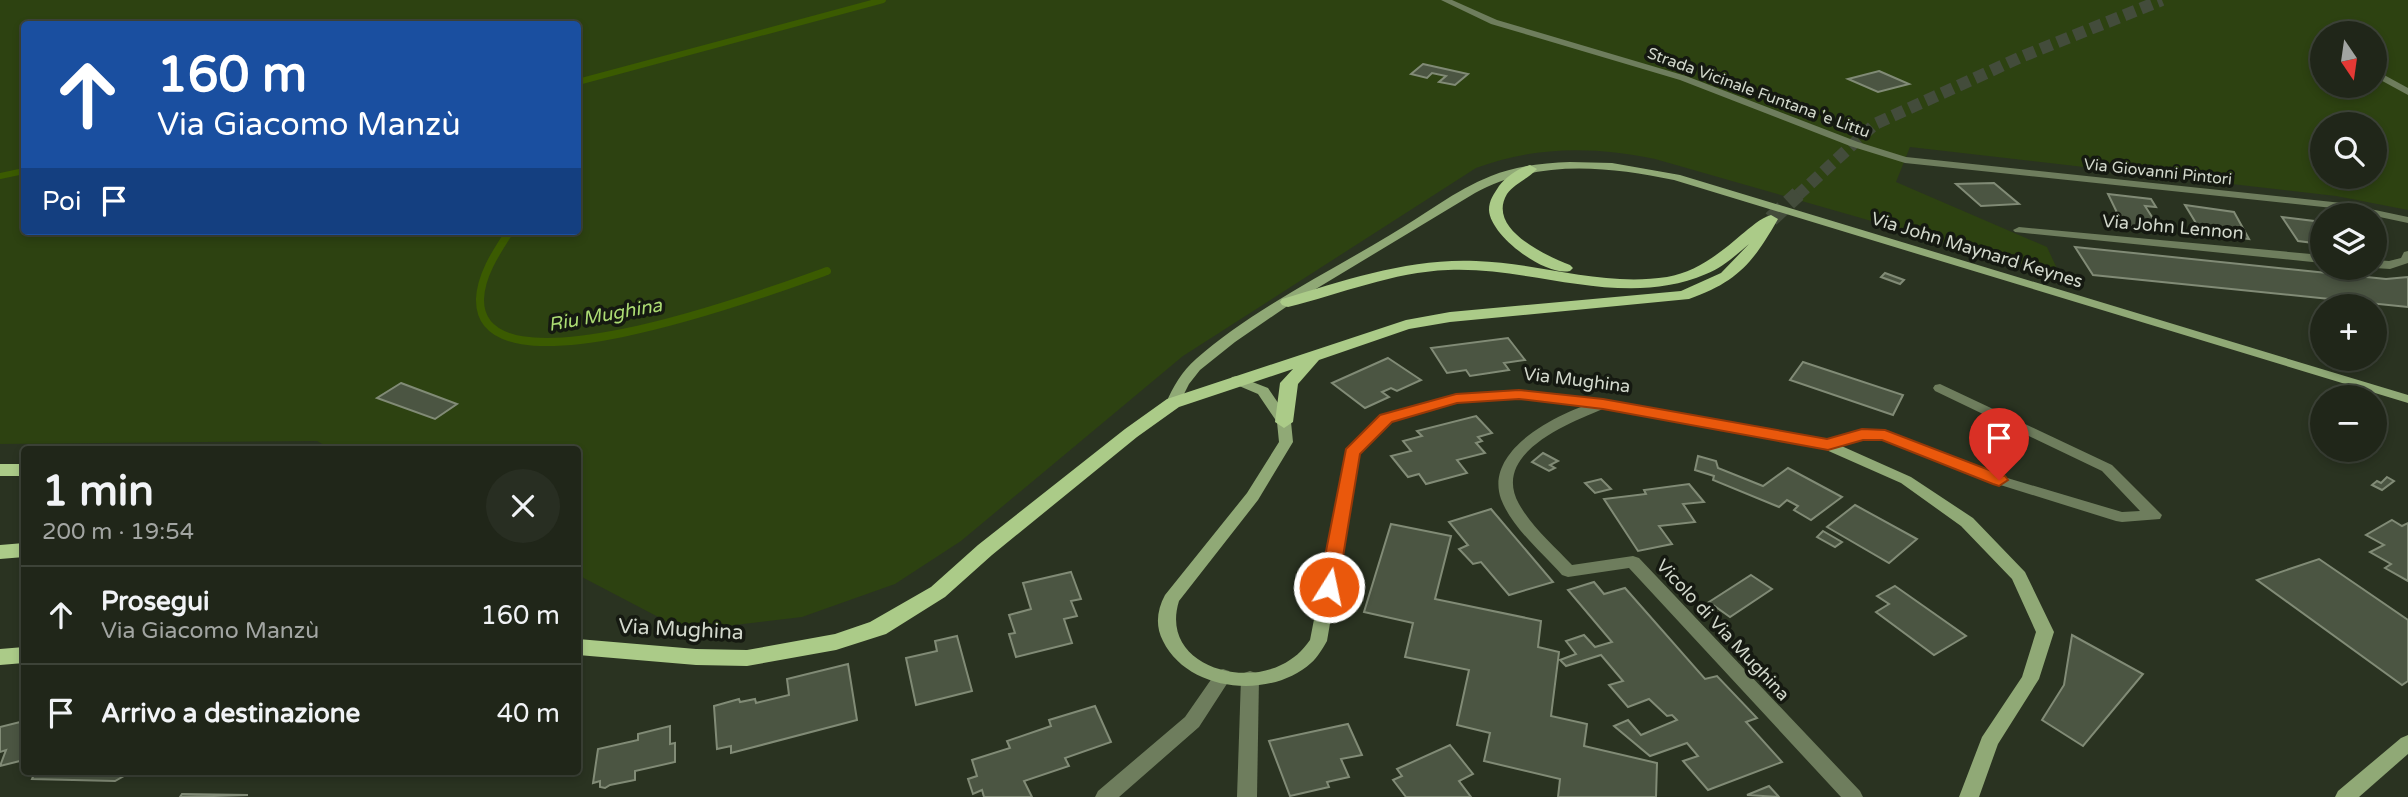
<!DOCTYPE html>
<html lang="it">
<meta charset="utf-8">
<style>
:root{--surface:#202619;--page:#282e22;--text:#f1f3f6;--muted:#a2a5a2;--line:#3d4338}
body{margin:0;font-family:"Varela Round",sans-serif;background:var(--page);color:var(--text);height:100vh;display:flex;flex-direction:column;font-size:26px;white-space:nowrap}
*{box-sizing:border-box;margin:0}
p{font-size:23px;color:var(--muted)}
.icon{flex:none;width:38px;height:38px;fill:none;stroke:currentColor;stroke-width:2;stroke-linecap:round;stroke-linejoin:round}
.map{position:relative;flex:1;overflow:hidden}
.drawer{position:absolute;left:21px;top:446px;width:560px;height:329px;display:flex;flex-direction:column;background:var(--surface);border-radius:7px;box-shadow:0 4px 10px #0003,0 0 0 2px var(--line)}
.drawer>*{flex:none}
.top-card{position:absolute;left:21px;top:21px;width:560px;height:214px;border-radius:7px;box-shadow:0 4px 10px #0003,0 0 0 2px var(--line);background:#1a4fa0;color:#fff;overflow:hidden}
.needle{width:46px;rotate:167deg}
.buttons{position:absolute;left:2310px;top:21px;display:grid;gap:14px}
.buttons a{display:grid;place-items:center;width:77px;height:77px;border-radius:50%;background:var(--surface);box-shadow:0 4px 10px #0003,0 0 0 2px var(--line);font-size:35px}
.pin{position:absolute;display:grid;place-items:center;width:60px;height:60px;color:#fff;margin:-72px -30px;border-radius:50% 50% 50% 0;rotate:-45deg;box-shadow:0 0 7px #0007}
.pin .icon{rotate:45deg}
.me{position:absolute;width:77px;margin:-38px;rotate:10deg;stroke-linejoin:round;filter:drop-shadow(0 0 5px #0008)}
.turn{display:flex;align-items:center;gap:24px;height:147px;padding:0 21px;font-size:32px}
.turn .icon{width:91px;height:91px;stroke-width:2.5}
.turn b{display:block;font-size:49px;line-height:60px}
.then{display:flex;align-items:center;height:66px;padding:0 21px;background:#0003;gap:14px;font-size:26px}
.round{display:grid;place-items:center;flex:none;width:74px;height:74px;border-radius:37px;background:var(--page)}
.summary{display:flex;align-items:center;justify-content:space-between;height:119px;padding:0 21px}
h1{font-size:42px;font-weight:800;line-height:52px}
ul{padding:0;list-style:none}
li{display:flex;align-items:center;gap:21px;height:98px;padding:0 21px;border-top:2px solid var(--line)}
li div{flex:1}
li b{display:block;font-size:26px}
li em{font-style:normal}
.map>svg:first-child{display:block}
.green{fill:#2d4211;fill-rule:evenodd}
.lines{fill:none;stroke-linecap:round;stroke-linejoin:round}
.stream-far1{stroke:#3b5b01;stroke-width:6}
.stream{stroke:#3b5b01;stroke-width:8}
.building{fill:#4b5542;stroke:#818b76;stroke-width:2}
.primary-tunnel-far1{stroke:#434c3b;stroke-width:12;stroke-dasharray:12 6;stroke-linecap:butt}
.primary-tunnel{stroke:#434c3b;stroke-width:16;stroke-dasharray:16 8;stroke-linecap:butt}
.street{fill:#6e7d5d;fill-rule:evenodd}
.secondary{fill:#90a976;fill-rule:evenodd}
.primary{fill:#abcb88;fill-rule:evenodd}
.route{fill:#ea580c;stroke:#983908;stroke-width:2}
.labels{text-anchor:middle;stroke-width:7;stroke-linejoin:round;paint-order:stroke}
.far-street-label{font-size:16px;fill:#d2d8cc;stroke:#151911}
.street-label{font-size:18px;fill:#d2d8cc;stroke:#151911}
.water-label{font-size:19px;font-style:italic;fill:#acdc73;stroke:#151911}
.near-street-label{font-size:21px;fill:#d2d8cc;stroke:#151911}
</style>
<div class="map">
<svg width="2408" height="797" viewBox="0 0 2408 797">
<rect width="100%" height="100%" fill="#2a3321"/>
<path class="green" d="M0,0H2408V210L2336,196L1910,147L1896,182L2047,247L2060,275L1655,159C1592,146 1536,146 1476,168L1183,356L961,541L895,584L802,617L685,631L578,575V450H333L317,441L0,444ZM24,24H578V231H24ZM2322,33H2375V86H2322ZM2322,124H2375V177H2322Z"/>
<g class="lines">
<g class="stream-far1">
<polyline points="578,82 883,0"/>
<polyline points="0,176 24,171"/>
</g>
<path class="stream" d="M510,231C497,251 481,274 480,299C478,403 779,288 827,271"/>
</g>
<g class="building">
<polygon points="1423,64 1468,74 1455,85 1439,82 1446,76 1432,73 1427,78 1411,74"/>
<polygon points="1879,71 1909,84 1878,92 1848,79"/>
<polygon points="1994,183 2019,204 1981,206 1956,184"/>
<polygon points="2108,194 2151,199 2156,207 2145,206 2161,231 2123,225"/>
<polygon points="2185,205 2234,212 2249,239 2202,233"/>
<polygon points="2282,217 2322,222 2322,244 2298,241"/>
<polygon points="2075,247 2386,279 2408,277 2408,307 2093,275"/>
<polygon points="1885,273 1904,280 1900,284 1881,277"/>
<polygon points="1508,338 1525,360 1504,363 1509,370 1470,376 1466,370 1447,373 1431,348"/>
<polygon points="1388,358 1421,380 1397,391 1391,388 1382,392 1389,397 1365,408 1332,383"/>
<polygon points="1803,362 1903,395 1893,415 1790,380"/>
<polygon points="401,383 457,404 435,419 377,398"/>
<polygon points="1476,416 1492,433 1478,437 1482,441 1476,443 1485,453 1457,460 1467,473 1426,484 1419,474 1408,477 1391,456 1411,451 1403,441 1422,436 1417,431"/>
<polygon points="1543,453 1558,461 1550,465 1555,468 1549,471 1532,462"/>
<polygon points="1698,456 1716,461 1718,468 1763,486 1788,468 1842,497 1811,520 1794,510 1798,506 1787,500 1779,507 1713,480 1714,476 1695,470"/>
<polygon points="2387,477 2394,481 2382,490 2372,485 2377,481 2381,483"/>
<polygon points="1601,479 1611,489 1595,493 1585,483"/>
<polygon points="1689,484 1704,502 1683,504 1695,522 1659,526 1672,544 1638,551 1604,499 1646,494 1644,490"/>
<polygon points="1855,505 1917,539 1889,563 1827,527"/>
<polygon points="1491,509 1553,582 1509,595 1481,562 1473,564 1459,549 1468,545 1449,522"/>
<polygon points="2392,520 2402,526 2408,523 2408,581 2385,568 2391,564 2370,552 2384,545 2366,535"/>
<polygon points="1391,524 1451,536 1435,599 1541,621 1538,647 1559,652 1551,716 1587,724 1584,746 1657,763 1656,797 1558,797 1560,779 1484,761 1490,733 1457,725 1469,670 1405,657 1413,623 1364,612"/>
<polygon points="1823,531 1842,542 1835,547 1817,537"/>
<polygon points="2319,559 2408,620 2408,681 2402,685 2257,580"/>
<polygon points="1071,572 1081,599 1071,601 1077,616 1064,619 1072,643 1016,657 1009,634 1015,633 1009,615 1031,609 1023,583"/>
<polygon points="1751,575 1772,589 1730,617 1709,602"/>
<polygon points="1594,582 1604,594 1625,588 1705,679 1717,676 1757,718 1746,722 1782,762 1708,790 1683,761 1698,756 1687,743 1650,756 1614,726 1628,720 1641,735 1677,720 1672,715 1667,716 1649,699 1628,707 1609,685 1623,681 1601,655 1566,666 1560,660 1576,654 1566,641 1584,635 1595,647 1612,642 1568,590"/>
<polygon points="1895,586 1966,636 1934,655 1876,612 1889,604 1877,596"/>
<polygon points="2072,635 2143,674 2083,746 2042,720 2064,685"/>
<polygon points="957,636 972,691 916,705 906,658 937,651 935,641"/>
<polygon points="848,664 857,720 731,753 731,746 717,749 714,706 739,699 740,702 755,699 756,703 789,695 787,679"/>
<polygon points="1095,706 1111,742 1065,758 1069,766 1024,781 1032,797 984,797 982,790 973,794 968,779 977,776 972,760 1010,748 1007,741 1051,726 1049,720"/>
<polygon points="24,721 24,760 0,766 6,750 0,752 0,727"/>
<polygon points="1348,724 1362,755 1341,759 1349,777 1327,782 1329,787 1290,796 1269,741"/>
<polygon points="670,726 670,744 675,743 675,762 635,771 635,780 610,785 605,788 600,787 600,781 593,783 598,749 638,740 638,734"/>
<polygon points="1450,745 1473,774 1459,781 1471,797 1406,797 1393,780 1402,776 1397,769"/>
<polygon points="35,772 131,772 115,781 32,779"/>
<polygon points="1769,786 1779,797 1747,795"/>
<polygon points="182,794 248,795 180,797"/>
</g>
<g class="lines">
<polyline class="primary-tunnel-far1" points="1797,196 1875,124 2021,57 2162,0"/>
<polyline class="primary-tunnel" points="1771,219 1798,194"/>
<g class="street">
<polygon points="1441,0 1452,0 1497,20 1686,76 1858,142 1906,157 2342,203 2408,217 2408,223 2342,209 1905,163 1850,146 1680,80 1491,24"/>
<polygon points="2375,70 2408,88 2408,95 2375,77"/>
<polygon points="2019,227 2322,255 2322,263 2015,232 2013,230"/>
<polygon points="2408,251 2408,263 2390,269 2375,268 2375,260 2389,261 2401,258 2404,252"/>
<polygon points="1940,384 2112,465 2162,515 2160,519 2122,522 2116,521 1994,483 1883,440 1863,440 1828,450 1821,445 1823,442 1862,430 1885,430 2004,477 2122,512 2140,511 2102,471 1935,391 1933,388 1935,385"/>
<path d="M1603,400L1610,404L1608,407C1572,422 1490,452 1519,504C1532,527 1554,546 1572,565L1633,556L1639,558L1860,791L1863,797H1841L1629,568L1568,577L1562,575C1542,552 1512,528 1501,499C1483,448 1563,410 1603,400Z"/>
<polygon points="1223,669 1229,671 1232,676 1199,727 1119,797 1095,797 1098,791 1185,717 1217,671"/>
<polygon points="1250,671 1256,673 1259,678 1257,797 1237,797 1241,678 1244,673"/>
</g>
<g class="secondary">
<path d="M1570,162L1612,163L1680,175L2408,395V403L1674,180C1607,166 1537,159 1475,193L1286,307L1235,342L1200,370L1189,384L1178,406L1173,407L1166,403C1173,387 1182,371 1196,359C1250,311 1327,273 1390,235C1423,216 1455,190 1491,176C1516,166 1543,163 1570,162Z"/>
<path d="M1237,376L1268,388L1291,422L1293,442L1258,500L1179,601C1160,662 1237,687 1281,665C1294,659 1302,651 1310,640L1347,450L1381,416L1456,394L1519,390L1603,400L1828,440L1911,477L1973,518L2025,572L2054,632L2039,679L1998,744L1979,797H1959L1982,737L2022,677L2036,632L2012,579L1961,526L1901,483L1824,449L1603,408L1519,398L1457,402L1391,422L1359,454L1327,641C1323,648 1317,658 1311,663C1270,700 1188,692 1163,641C1155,626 1157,610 1165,595L1247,493L1279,442L1277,422L1258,394L1232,383L1230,380L1232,377Z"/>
<polygon points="2408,735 2408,754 2359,797 2335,797 2338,791 2401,738"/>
</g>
<g class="primary">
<path d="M1530,165L1537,169C1528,179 1515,183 1507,194C1486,229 1547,256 1570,265L1573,268L1570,271C1546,277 1490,236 1489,210C1489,200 1494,194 1499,186C1506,177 1519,168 1530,165Z"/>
<path d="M1771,215L1778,219C1753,263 1737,282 1689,299L1450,322L1409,329L1319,360L1298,384L1293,422L1284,428L1275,422L1280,383L1293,369L1179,407L1137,437L992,555L945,597L886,634L836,650L747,666L696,665L578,655V639L696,649L747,650L835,634L870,622L931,587L978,545L1125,429L1167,399L1406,320L1450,312L1681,291L1721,273L1749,244C1736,255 1722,268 1706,274C1622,310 1534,266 1448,270C1393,272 1341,294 1288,307L1282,305L1280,302L1282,299C1346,280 1409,258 1476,261C1540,263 1602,287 1667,277C1696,272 1719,254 1741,235C1750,228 1760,218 1771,215Z"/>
<rect x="0" y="464" width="24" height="12"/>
<polygon points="24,543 24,557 0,559 0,545"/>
<polygon points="24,647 24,663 0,665 0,649"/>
</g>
</g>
<polygon class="route" points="1519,390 1603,399 1827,439 1862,429 1885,430 2005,476 2008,480 1999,486 1993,484 1882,440 1863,440 1828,450 1603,409 1519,399 1457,403 1392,422 1360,454 1338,587 1336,592 1322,592 1319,587 1346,449 1380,415 1456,394"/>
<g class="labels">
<g class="far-street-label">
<text transform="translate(1759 92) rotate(20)" y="6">Strada Vicinale Funtana 'e Littu</text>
<text transform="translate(2158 171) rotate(6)" y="6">Via Giovanni Pintori</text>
</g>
<g class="street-label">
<text transform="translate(2173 227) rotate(5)" y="6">Via John Lennon</text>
<text transform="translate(1977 250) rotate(17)" y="6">Via John Maynard Keynes</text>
<text transform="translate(1577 380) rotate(7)" y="6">Via Mughina</text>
<text transform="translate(1723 630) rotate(47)" y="6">Vicolo di Via Mughina</text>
</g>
<g class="water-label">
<text transform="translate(605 314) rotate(-10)" y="7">Riu Mughina</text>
</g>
<g class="near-street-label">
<text transform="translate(681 629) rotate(3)" y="7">Via Mughina</text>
</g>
</g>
</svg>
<div class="buttons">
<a><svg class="needle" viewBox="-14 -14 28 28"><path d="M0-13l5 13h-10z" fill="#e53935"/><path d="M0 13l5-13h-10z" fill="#a2a5a2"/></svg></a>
<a><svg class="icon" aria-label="search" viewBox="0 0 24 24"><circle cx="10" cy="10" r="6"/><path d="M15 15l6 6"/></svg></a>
<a><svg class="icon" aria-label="layers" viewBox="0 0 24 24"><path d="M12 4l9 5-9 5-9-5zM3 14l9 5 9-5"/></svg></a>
<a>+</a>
<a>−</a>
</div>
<div class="pin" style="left:1999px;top:480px;background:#d93025"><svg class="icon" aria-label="arrive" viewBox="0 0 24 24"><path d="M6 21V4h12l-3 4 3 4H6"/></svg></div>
<svg class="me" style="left:1329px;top:587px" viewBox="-20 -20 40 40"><circle r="17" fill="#ea580c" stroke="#fff" stroke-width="3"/><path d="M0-11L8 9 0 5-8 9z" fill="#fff"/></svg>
<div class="top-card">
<div class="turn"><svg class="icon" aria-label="ahead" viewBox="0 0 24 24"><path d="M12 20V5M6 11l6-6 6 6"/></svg><div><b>160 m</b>Via Giacomo Manzù</div></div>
<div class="then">Poi<svg class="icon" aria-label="arrive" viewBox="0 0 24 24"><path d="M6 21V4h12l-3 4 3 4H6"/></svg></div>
</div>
<section class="drawer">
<div class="summary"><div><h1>1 min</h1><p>200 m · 19:54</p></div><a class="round"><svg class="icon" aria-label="close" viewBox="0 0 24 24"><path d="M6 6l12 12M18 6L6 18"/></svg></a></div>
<ul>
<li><svg class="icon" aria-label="ahead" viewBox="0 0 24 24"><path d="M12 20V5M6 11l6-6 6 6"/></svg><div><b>Prosegui</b><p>Via Giacomo Manzù</p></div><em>160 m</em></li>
<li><svg class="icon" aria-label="arrive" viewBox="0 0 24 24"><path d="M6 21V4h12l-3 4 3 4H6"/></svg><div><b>Arrivo a destinazione</b></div><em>40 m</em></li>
</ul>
</section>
</div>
